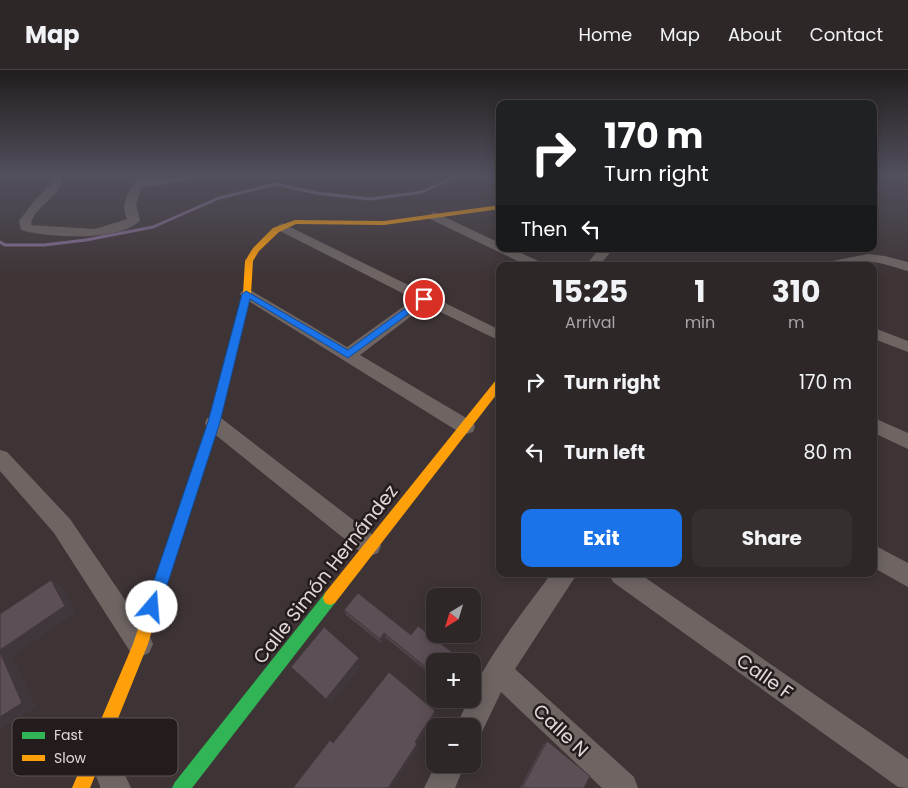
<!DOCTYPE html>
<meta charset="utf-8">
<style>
:root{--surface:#2e2728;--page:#362f30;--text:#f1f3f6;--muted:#a7a5a8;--line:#494445;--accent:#1a73e8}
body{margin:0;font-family:Poppins,sans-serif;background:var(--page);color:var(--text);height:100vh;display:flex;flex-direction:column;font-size:19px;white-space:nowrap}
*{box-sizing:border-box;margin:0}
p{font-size:16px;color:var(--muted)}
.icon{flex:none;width:28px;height:28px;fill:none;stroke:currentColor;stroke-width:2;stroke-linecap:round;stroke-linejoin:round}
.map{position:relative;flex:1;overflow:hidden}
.details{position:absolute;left:496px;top:192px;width:381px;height:315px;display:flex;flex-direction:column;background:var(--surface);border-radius:10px;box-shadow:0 2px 12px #0003,0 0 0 1px var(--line)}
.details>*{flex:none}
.top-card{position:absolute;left:496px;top:30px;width:381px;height:152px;border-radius:10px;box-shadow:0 2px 12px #0003,0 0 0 1px var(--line);background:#202124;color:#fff;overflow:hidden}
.needle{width:32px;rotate:218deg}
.fabs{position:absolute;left:426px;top:518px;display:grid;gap:10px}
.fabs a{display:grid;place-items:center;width:55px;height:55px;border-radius:10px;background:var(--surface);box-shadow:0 2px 12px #0003,0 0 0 1px var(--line);font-size:25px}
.pin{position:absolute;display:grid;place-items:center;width:42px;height:42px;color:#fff;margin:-21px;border:2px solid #fff;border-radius:50%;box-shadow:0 1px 5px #0007}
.me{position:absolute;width:55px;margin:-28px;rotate:18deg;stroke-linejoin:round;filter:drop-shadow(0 0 4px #0008)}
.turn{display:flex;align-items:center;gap:18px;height:105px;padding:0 25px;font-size:22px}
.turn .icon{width:65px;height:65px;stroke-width:2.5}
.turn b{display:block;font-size:35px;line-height:42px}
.then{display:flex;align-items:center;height:48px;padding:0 25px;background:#0003;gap:10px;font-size:19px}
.eta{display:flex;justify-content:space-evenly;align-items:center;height:85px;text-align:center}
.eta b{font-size:30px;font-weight:700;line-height:35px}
.cta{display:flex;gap:10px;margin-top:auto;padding:10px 25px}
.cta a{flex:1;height:58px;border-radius:10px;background:var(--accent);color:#fff;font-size:20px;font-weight:700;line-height:58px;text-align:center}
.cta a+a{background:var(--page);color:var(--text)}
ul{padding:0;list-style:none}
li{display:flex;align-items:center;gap:15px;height:70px;padding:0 25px}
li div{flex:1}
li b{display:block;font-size:19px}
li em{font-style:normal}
header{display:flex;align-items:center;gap:30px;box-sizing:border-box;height:70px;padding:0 25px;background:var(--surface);border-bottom:1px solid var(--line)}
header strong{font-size:24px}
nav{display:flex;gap:28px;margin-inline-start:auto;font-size:18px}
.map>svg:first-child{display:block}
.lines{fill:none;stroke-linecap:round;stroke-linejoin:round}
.stream{stroke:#846c91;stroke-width:3}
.street{fill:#6e6563;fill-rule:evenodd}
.fast{fill:#30b455;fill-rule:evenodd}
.slow{fill:#ff9f0a;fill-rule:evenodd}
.wall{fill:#4f4449}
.shaded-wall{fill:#40373c}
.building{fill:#5c4f55;stroke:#40373c}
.route{fill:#1a73e8;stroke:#114b97}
.labels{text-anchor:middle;stroke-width:5;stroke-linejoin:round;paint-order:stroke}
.near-street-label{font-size:19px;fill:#e2d7d8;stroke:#231b1c}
.key{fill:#231b1c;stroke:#5c5354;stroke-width:1}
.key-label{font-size:14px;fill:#e2d7d8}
</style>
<header>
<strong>Map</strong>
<nav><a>Home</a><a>Map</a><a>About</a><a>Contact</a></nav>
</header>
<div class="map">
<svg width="908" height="718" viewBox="0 0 908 718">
<rect width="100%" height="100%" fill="#3e3436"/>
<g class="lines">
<polyline class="stream" points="0,172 5,175 44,175 86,170 153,157 219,128 276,114 316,123 370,129 422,122 457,106"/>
<g class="street">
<path d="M52,106H63C62,127 32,137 31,155L95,159L127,149C119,132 131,120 138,106H149L147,110L172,106H199L194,109L141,118L136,135L140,150C123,172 45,168 21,160L19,151L34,131L51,114Z"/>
<polygon points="900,106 908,106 908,112 904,111"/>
<polygon points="434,142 500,173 500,179 512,179 543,193 545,196 528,196 430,149 428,146"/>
<polygon points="282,153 500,260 500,271 426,235 360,285 473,352 475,357 473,362 466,364 459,362 242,227 240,224 242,221 252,221 347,277 414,229 278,160 276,157"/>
<polygon points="599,179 613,179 599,196 585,196"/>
<path d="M868,184L885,186L908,192V201C895,198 883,192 869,192C852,192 837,197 820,196L822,193Z"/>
<polygon points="874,258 908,271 908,282 874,269"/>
<polygon points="214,346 221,348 378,469 381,476 378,483 370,486 362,483 207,358 205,353 207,348"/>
<polygon points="874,348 908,363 908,379 874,363"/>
<polygon points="0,380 7,382 70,449 149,565 153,574 149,583 140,587 131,583 54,463 0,401"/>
<polygon points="874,475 908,493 908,517 874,498"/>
<path d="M551,504H577L515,599L634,707L638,718H602L501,622L480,666L472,669V656H456L469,629H472C472,606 535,526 551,504Z"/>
<polygon points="609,504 640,504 908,689 908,718 898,717 613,512"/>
<path d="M106,662L116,666L120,676L124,703L131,718H100V716C93,701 89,682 96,666Z"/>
<polygon points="436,694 465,694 455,718 424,718"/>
</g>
<g class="fast">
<polygon points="219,331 224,335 158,540 156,545 151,547 146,545 144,540 214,335"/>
<polygon points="330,521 335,523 337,528 335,533 192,718 172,718 175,712 325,523"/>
</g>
<g class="slow">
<polygon points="500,135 500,139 384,155 296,154 279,162 259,181 253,191 251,224 224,335 223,338 215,338 214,335 243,224 245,191 253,178 273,158 295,150 384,151"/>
<polygon points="500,309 500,320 335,533 330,535 325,533 323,528 325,523 496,310"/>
<polygon points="151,533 156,535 158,540 148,574 90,718 72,718 133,574 146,535"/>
</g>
</g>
<g class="wall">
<polygon points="344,540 462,590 461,591 435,591 435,608 386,568 381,573 346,545"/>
<polygon points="547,671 584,718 520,718 543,675"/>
</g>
<g class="shaded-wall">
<polygon points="51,510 63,518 76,542 13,586 36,637 0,660 0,580"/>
<polygon points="384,563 386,568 381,573 380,569"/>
<polygon points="359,588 363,594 331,634 326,629"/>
<polygon points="435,641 436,646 417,674 419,677 392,718 388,718 415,672"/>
</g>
<g class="building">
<polygon points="51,510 65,536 0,580 0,544"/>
<polygon points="358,523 411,565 418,556 462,590 461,591 435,591 435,605 384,563 380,569 344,540"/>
<polygon points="324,557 359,588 326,629 291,597"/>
<polygon points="0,582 22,633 0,647"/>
<polygon points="389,602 435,641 415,672 417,674 388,718 293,718 330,670 333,673"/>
<polygon points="547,671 590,706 584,718 522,718"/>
</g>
<linearGradient id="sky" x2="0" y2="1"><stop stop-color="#221d1e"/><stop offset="0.51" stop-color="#52505d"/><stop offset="1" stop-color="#52505d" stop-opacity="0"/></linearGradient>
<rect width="908" height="207" fill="url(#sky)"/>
<polygon class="route" points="246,221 348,280 421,227 424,226 429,229 348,288 250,229 220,352 160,537 158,542 152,544 147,542 145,537 208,352 242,224"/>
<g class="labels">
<g class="near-street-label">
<text transform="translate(325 504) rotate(-52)" y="7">Calle Simón Hernández</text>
<text transform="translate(765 606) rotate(35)" y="7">Calle F</text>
<text transform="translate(561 660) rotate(43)" y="7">Calle N</text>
</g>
</g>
<rect x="12" y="648" width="166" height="58" rx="8" class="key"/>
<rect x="22" y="662" width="23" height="7" fill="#30b455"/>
<rect x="22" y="685" width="23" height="6" fill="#ff9f0a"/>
<g class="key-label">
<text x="54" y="670">Fast</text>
<text x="54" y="693">Slow</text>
</g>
</svg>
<div class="fabs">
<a><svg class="needle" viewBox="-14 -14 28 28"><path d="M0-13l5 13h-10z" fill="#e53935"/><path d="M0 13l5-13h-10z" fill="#a7a5a8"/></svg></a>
<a>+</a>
<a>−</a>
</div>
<div class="pin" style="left:424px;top:229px;background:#d93025"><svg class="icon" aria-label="arrive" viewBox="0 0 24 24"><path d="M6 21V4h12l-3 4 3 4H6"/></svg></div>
<svg class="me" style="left:152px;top:537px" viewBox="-20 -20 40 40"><circle r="19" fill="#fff"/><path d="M0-13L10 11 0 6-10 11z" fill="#1a73e8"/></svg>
<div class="top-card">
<div class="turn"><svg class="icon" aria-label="right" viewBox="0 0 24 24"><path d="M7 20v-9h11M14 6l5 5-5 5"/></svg><div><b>170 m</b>Turn right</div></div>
<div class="then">Then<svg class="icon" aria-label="left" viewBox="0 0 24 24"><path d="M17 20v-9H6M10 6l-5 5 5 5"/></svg></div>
</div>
<section class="details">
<div class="eta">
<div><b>15:25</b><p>Arrival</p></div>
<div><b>1</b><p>min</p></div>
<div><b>310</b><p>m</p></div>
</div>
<ul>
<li><svg class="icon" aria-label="right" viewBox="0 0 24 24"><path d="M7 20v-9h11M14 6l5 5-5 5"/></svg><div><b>Turn right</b></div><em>170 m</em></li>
<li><svg class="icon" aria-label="left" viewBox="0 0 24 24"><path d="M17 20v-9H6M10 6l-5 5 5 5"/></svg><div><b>Turn left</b></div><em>80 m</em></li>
</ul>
<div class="cta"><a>Exit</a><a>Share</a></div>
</section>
</div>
